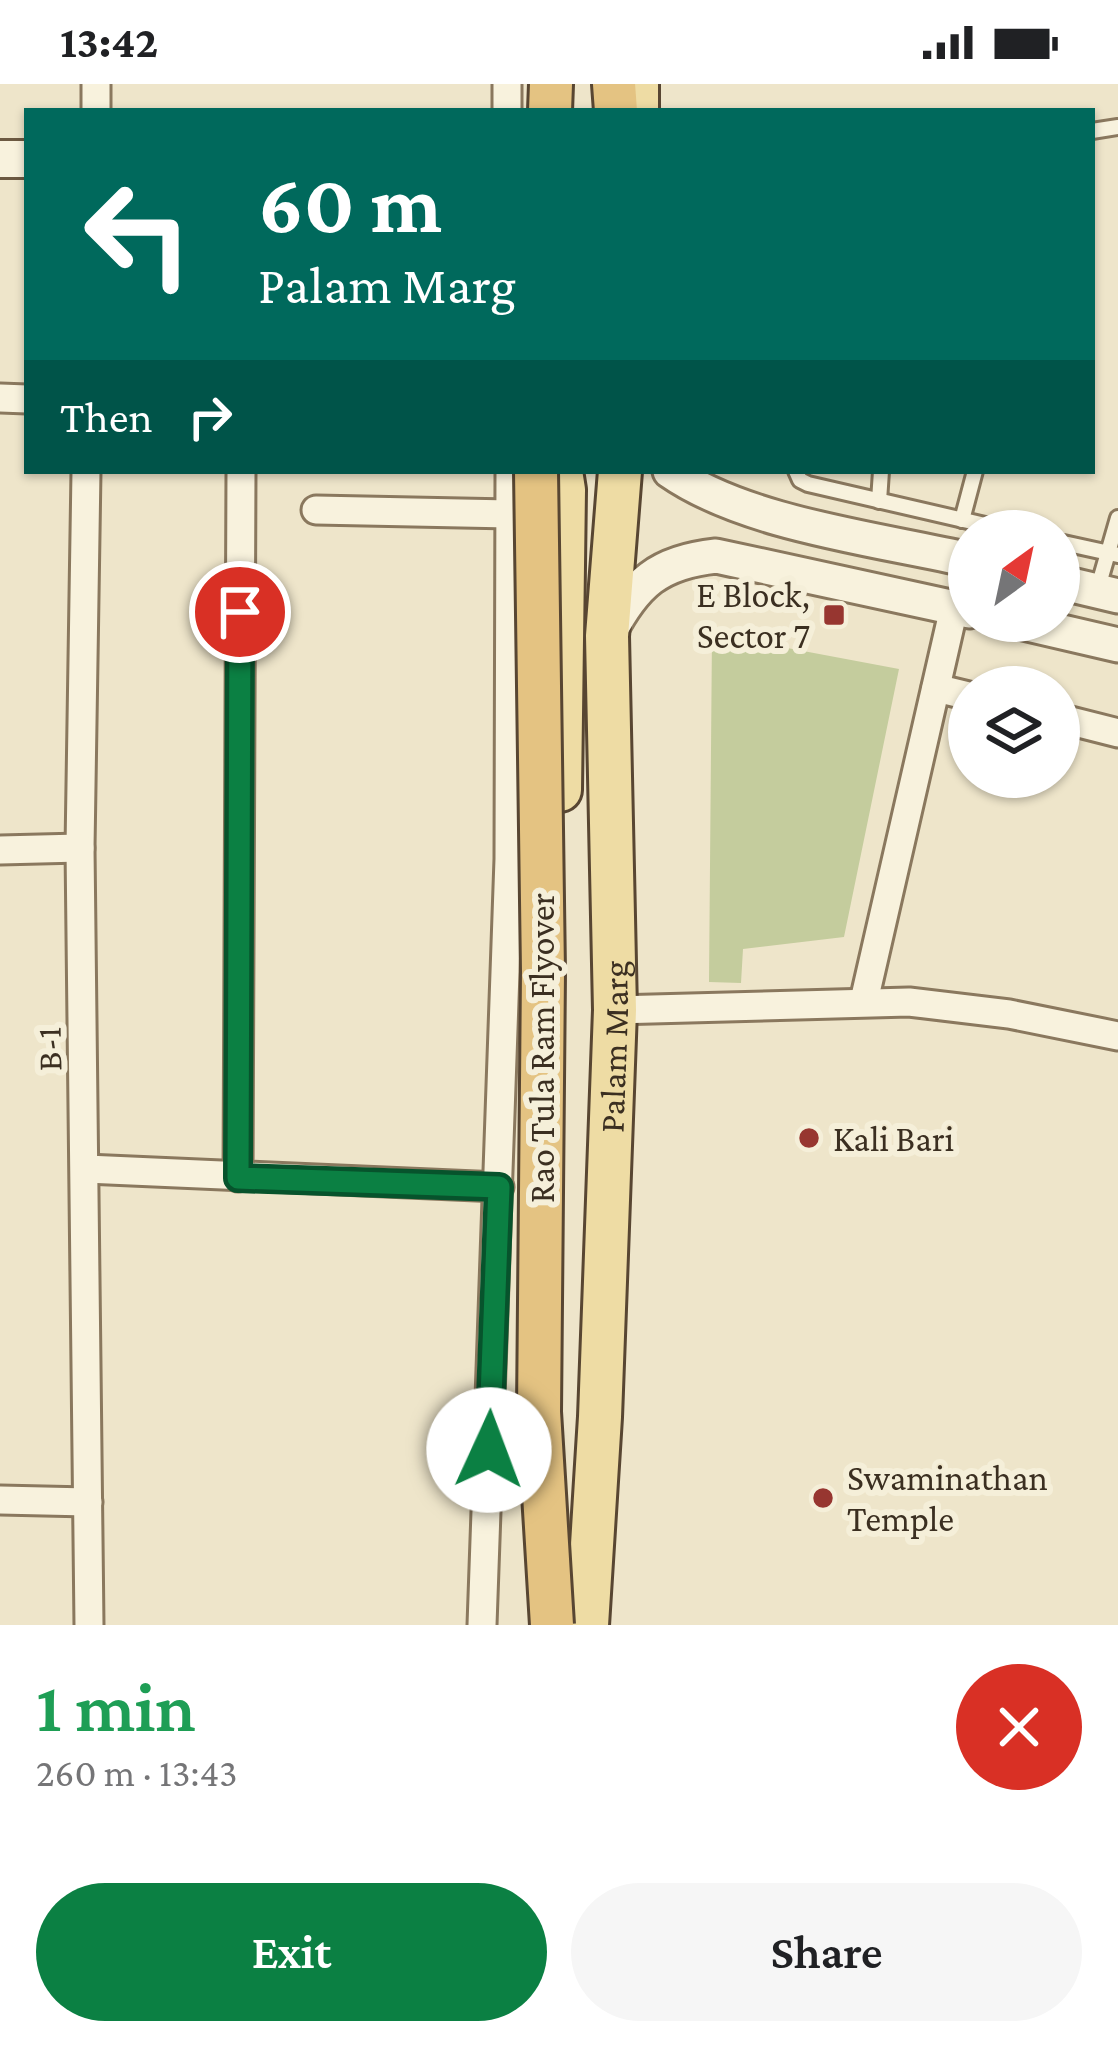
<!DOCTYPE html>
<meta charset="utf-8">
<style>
:root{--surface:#fff;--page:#f6f6f6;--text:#202124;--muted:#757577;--accent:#0b8043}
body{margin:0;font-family:"Crimson Pro",serif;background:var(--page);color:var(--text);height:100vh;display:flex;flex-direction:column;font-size:45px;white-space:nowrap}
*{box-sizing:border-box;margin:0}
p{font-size:39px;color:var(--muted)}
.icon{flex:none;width:66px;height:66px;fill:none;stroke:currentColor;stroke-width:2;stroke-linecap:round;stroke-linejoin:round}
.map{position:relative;height:1541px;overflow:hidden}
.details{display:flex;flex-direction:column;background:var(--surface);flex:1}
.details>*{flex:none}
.top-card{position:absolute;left:24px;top:24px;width:1071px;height:366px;border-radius:0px;box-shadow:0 3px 9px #0004;background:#00695c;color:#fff;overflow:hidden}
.needle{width:78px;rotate:33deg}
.tools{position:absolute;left:948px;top:426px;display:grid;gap:24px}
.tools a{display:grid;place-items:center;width:132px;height:132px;border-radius:50%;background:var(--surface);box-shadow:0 3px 9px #0004;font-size:60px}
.pin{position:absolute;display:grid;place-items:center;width:102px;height:102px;color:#fff;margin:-51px;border:6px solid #fff;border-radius:50%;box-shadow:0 3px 12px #0007}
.me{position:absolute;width:132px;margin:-66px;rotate:2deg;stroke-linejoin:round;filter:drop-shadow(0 0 9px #0008)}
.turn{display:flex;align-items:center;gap:42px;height:252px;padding:0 36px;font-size:54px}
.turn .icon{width:156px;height:156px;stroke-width:2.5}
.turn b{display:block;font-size:84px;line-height:102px}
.then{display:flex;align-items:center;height:114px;padding:0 36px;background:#0003;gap:24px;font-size:45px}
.round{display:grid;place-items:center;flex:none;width:126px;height:126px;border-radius:63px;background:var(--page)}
.head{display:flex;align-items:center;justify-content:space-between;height:204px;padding:0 36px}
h1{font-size:72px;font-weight:600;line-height:90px;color:#1e9e55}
.primary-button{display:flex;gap:24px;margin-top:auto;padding:24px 36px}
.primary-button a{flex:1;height:138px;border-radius:72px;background:var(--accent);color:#fff;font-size:48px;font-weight:600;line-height:138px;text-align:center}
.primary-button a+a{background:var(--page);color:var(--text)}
.status{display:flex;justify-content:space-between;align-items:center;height:84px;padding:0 60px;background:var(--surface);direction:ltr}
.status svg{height:33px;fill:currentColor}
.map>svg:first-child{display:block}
.green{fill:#c4cc9d}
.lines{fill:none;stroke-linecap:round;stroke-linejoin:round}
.service-casing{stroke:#8a785e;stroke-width:20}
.minor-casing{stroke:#8a785e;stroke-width:33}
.tertiary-casing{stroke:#8a785e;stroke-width:39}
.secondary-casing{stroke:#6c5941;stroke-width:42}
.primary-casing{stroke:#584632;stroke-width:48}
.trunk-casing{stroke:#584632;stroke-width:48}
.service{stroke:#f8f2dd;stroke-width:14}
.minor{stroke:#f8f2dd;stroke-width:27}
.tertiary{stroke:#f8f2dd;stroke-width:33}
.secondary{stroke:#f8f2dd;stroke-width:36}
.primary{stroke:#eedca4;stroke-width:42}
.trunk{stroke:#e4c382;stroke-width:42}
.trunk-bridge-casing{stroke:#584632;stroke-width:48;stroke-linecap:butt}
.trunk-bridge{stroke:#e4c382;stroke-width:42}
.route-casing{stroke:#07532c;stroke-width:30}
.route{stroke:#0b8043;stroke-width:21}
.poi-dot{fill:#973630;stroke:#f5efd9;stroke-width:4.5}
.labels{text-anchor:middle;stroke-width:12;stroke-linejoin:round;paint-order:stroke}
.poi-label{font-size:36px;fill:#3b2f21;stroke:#f5efd9;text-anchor:start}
.street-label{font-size:36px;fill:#3b2f21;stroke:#f5efd9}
</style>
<div class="status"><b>13:42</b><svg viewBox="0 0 49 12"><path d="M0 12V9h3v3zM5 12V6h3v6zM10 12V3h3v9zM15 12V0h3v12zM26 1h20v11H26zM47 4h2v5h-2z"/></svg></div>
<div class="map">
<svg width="1118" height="1541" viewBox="0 0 1118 1541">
<rect width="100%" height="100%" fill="#eee5ca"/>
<polygon class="green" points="712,550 899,585 844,853 743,865 741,899 709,898"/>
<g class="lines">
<g class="service-casing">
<g id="service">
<polyline points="1092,47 1118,43"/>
<polyline points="796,387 800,396 808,400 1011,447"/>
<polyline points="879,417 881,387"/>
<polyline points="962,436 975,387"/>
<polyline points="1059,458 1118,471"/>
<polyline points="1097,507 1118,434"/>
</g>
</g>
<g class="minor-casing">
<g id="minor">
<polyline points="507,0 507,27"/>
<polyline points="96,27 96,0"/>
<polyline points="0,314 27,315"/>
<polyline points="86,387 80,764 89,1541"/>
<polyline points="316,426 510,430"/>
<polyline points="936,604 969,612"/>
<polyline points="1059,634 1118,649"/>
<polyline points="0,766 80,764"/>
<polyline points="864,917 954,524"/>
<polyline points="615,926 909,918 1009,930 1118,952"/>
<polyline points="86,1085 499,1103"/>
<polyline points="238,1093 241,387"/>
<polyline points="0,1416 88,1418"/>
<polyline points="482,1541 509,775 510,387"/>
</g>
</g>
<g class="tertiary-casing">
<g id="tertiary">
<path d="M670,387C746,440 878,455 969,476"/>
<polyline points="1059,498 1118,512"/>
<polyline points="1015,537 1118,561"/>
<path d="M609,549C635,499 659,478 716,472L969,527"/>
</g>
</g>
<g class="secondary-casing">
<polyline id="secondary" points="0,75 27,75"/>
</g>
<g class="primary-casing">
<g id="primary">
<polyline points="637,27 637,0"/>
<polyline points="560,706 564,406 561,387"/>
<path id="s1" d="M587,1541L600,1333L615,926L607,552L620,387"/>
</g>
</g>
<g class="trunk-casing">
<g id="trunk">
<polyline points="614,0 616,27"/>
<polyline points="550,27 551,0"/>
</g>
</g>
<use href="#service" class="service"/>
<use href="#minor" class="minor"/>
<use href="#tertiary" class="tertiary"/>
<use href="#secondary" class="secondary"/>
<use href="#primary" class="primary"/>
<use href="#trunk" class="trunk"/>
<g class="trunk-bridge-casing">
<polyline id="trunk-bridge" points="536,387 543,888 539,1328 552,1541"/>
</g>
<use href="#trunk-bridge" class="trunk-bridge"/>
</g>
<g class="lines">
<g class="route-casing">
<polyline id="route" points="240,528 238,1094 499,1103 489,1366"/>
</g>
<use href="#route" class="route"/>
</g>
<g class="poi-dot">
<rect x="822" y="519" width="24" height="24" rx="6"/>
<circle cx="809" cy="1054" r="12"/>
<circle cx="823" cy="1414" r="12"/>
</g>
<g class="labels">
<g class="poi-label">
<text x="810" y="523" text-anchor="end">E Block,<tspan x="810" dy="41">Sector 7</tspan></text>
<text x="833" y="1067">Kali Bari</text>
<text x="847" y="1406">Swaminathan<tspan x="847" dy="41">Temple</tspan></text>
</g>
<g class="street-label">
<text transform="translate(541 964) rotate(-90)" y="13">Rao Tula Ram Flyover</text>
<text dy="13" stroke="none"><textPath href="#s1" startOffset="579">Palam Marg</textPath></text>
<text transform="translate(48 965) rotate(-91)" y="13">B-1</text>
</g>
</g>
</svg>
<div class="tools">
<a><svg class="needle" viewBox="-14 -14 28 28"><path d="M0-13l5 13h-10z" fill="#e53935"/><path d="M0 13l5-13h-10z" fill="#757577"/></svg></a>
<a><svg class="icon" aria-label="layers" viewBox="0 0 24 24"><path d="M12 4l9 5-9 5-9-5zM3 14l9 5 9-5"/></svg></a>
</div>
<div class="pin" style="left:240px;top:528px;background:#d93025"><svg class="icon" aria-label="arrive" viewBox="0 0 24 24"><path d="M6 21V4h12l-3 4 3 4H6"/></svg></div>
<svg class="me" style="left:489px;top:1366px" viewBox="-20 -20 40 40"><circle r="19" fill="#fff"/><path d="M0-13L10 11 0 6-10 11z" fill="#0b8043"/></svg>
<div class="top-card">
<div class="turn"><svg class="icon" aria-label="left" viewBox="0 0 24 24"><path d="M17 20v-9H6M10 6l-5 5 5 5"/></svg><div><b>60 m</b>Palam Marg</div></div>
<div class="then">Then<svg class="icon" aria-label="right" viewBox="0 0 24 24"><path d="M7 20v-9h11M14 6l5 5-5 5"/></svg></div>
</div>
</div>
<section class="details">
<div class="head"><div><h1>1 min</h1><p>260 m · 13:43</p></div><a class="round" style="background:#d93025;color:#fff"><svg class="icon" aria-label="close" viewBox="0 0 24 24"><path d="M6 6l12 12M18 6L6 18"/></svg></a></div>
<div class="primary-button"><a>Exit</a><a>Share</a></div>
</section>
